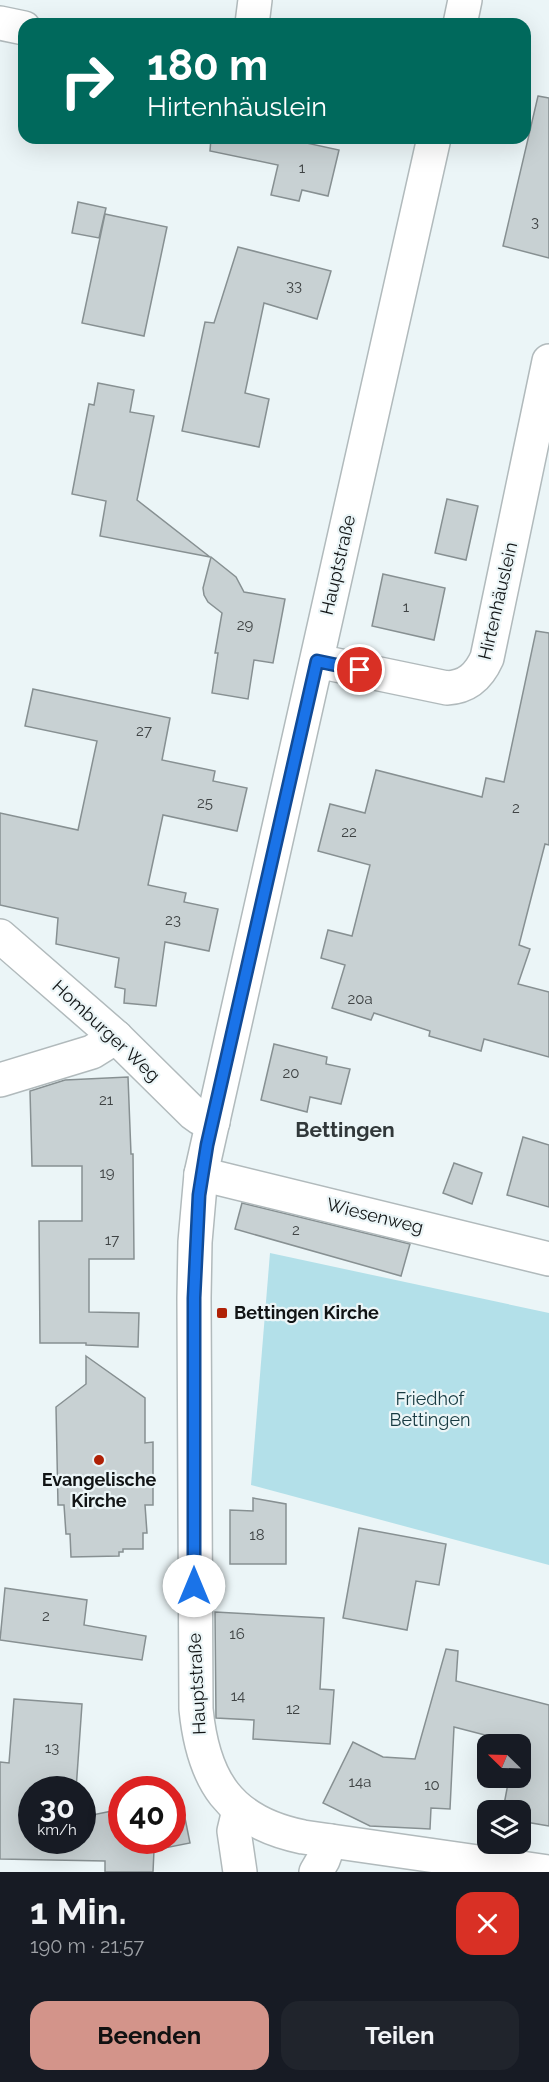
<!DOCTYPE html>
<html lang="de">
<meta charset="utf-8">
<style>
:root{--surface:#171b24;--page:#20242c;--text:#f1f3f6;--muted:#9ea1a6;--accent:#d3948a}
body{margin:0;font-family:Raleway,sans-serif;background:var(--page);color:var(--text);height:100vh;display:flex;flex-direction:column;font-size:22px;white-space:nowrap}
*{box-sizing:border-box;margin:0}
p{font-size:20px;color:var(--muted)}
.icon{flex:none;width:33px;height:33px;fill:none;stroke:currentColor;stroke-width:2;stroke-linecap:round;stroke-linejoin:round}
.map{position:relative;height:1872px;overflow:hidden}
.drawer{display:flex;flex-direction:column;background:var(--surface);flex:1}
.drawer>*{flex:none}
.banner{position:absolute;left:18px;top:18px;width:513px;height:126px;border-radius:18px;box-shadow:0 6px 24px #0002;background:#00695c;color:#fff;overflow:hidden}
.needle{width:39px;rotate:293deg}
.buttons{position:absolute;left:477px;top:1734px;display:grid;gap:12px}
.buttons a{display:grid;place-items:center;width:54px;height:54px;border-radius:12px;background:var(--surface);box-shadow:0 6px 24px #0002;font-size:30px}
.speed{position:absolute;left:18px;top:1776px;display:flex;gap:12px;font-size:30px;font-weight:700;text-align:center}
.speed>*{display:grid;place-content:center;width:78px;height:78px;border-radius:50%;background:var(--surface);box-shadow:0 6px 24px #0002;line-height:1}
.speed small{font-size:15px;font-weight:400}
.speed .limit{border:9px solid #d22;background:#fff;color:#111}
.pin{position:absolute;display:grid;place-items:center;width:51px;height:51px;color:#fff;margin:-26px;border:3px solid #fff;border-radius:50%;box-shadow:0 2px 6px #0007}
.me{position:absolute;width:66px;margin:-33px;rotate:0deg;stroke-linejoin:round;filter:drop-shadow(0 0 4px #0008)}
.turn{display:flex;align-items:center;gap:21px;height:126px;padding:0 30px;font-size:27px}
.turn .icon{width:78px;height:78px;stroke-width:2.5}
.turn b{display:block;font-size:42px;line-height:51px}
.round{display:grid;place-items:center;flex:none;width:63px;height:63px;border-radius:18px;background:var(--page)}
.headline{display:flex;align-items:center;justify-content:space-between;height:102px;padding:0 30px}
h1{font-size:36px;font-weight:700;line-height:45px}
.action{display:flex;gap:12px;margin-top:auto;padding:12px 30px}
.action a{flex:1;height:69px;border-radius:18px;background:var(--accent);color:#111;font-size:24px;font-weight:700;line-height:69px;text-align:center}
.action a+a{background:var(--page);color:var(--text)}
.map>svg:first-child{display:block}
.green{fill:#b3e0e9}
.building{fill:#c8d1d3;stroke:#879092;stroke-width:1.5}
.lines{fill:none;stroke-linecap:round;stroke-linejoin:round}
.minor-casing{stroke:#b1babc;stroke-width:36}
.tertiary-casing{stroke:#b1babc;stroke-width:36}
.minor{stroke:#fff;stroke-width:33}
.tertiary{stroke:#fff;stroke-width:33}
.route-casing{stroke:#114b97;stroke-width:15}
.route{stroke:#1a73e8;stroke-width:10}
.poi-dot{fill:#af2106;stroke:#ebf5f7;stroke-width:2}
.labels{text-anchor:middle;stroke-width:4.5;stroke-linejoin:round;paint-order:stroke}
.number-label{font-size:15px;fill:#3f4344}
.street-label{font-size:18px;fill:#111415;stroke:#ebf5f7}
.poi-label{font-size:18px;font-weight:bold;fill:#111415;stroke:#ebf5f7;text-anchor:start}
.park-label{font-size:18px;fill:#183b42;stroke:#ebf5f7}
.quarter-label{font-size:21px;font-weight:bold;fill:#31383a;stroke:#ebf5f7}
</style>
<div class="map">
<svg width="549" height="1872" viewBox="0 0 549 1872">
<rect width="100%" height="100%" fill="#ebf5f7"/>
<polygon class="green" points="270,1253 549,1313 549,1565 251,1485"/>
<g class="building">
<polygon points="538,96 549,98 549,258 503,246"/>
<polygon points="211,138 297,138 297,141 339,150 328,196 302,190 299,201 271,195 278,165 210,151"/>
<polygon points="78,202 106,208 99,238 72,233"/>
<polygon points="105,214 167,227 144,336 82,323"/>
<polygon points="238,247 331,271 317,319 264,303 245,393 269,399 259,447 182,431 205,322 214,323"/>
<polygon points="98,383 134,390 130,412 154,416 137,500 210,557 100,536 106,501 72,494 89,404 94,405"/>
<polygon points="447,499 478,506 466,560 435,553"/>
<polygon points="211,557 236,577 244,592 285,599 273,663 254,660 248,699 212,693 218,653 215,653 222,613 208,602 204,595 203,588"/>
<polygon points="383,574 445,588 434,640 372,626"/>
<polygon points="536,631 549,633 549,845 545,844 519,945 530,949 518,984 549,992 549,1057 484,1039 481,1051 429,1036 430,1031 374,1013 371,1020 332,1008 345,965 321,958 328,930 352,936 370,865 318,851 330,804 365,813 376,770 482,797 486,778 504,782"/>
<polygon points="33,689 170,718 162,760 215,771 213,781 247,788 237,831 163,815 148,885 186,893 184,902 218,909 209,951 165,942 156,1006 124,1003 125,989 115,987 119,958 56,944 58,918 0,905 0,813 78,830 97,741 25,726"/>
<polygon points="274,1044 327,1057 326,1064 350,1069 341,1104 310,1097 307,1112 261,1100"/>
<polygon points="128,1077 131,1154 133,1154 134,1259 89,1259 89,1312 139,1313 138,1347 86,1345 86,1343 40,1343 39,1221 82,1221 82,1166 32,1166 30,1091 65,1080"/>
<polygon points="523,1137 549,1145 549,1207 507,1195"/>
<polygon points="454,1163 482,1173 472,1204 443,1193"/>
<polygon points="242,1203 410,1244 401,1276 235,1229"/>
<polygon points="86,1356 145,1398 145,1443 153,1442 153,1505 145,1505 147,1533 143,1533 143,1549 123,1549 123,1552 119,1552 119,1556 71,1557 70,1534 66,1534 64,1505 58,1505 56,1407 86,1384"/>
<polygon points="253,1498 286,1504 286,1564 230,1564 230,1510 253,1511"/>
<polygon points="359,1528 446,1544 439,1585 416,1581 407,1630 343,1618"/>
<polygon points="5,1588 87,1600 84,1625 146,1636 142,1660 0,1640"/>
<polygon points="215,1612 324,1618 320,1689 334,1690 330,1744 253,1739 254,1720 216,1718"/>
<polygon points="446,1649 458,1651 456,1681 549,1705 549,1826 520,1821 520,1810 503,1810 509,1778 520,1778 520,1744 454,1727 450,1809 431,1808 430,1829 370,1826 323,1803 353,1742 383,1757 415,1759"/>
<polygon points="14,1699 82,1704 76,1790 32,1790 32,1840 82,1840 82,1817 122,1809 122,1840 172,1840 172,1810 183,1808 190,1843 154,1850 153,1872 105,1872 105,1861 0,1859 0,1762 9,1763"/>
</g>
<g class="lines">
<g class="minor-casing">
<g id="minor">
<polyline points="0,23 24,28"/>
<polyline points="252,24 255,0"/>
<path d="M317,661L447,688C467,687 479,676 487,658L549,361"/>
<polyline points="0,1080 92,1052 116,1037"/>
<polyline points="201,1174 549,1259"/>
<polyline points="239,1810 234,1831 240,1872"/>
<polyline points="316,1872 323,1860 330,1841"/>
</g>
</g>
<g class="tertiary-casing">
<g id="tertiary">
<polyline points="460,24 465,0"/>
<path d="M434,138L201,1174L195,1242L194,1298L196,1709C203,1780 229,1822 303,1837L548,1872"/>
<polyline points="0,936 116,1037 193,1113 200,1118 213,1122"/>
</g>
</g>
<use href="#minor" class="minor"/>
<use href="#tertiary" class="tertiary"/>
</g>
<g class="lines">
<g class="route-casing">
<polyline id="route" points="194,1586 194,1298 199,1195 207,1145 317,661 360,670"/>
</g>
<use href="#route" class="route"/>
</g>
<g class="poi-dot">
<rect x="216" y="1307" width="12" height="12" rx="3"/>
<circle cx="99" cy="1460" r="6"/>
</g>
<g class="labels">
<g class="number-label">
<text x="302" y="173">1</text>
<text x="535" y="227">3</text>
<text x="294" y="291">33</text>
<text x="406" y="612">1</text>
<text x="245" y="630">29</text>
<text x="144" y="736">27</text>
<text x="205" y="808">25</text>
<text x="516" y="813">2</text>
<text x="349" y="837">22</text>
<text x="173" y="925">23</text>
<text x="360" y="1004">20a</text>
<text x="291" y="1078">20</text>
<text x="106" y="1105">21</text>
<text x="107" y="1178">19</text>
<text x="296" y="1235">2</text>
<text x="112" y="1245">17</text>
<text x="257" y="1540">18</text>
<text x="46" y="1621">2</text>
<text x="237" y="1639">16</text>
<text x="238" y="1701">14</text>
<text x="293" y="1714">12</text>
<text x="52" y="1753">13</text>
<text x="360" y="1787">14a</text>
<text x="432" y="1790">10</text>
</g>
<g class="street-label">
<text transform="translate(338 565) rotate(-77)" y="6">Hauptstraße</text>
<text transform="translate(498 601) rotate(-77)" y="6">Hirtenhäuslein</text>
<text transform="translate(106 1031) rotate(43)" y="6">Homburger Weg</text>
<text transform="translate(375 1216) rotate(14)" y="6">Wiesenweg</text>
<text transform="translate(197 1684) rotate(-93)" y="6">Hauptstraße</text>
</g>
<g class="poi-label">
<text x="234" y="1319">Bettingen Kirche</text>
<text x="99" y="1486" text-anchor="middle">Evangelische<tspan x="99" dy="21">Kirche</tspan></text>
</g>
<g class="park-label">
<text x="430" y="1405">Friedhof<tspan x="430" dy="21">Bettingen</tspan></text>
</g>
<g class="quarter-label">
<text x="345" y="1137">Bettingen</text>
</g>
</g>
</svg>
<div class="buttons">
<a><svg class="needle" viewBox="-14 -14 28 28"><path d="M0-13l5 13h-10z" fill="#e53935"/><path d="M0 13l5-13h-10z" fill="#9ea1a6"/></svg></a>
<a><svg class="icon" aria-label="layers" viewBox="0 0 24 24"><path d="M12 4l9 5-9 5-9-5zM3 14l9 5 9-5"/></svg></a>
</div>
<div class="speed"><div>30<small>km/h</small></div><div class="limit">40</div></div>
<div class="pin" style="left:360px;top:670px;background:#d93025"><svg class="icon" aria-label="arrive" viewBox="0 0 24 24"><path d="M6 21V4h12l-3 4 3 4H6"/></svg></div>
<svg class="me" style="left:194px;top:1586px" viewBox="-20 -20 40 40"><circle r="19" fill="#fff"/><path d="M0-13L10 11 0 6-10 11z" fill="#1a73e8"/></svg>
<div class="banner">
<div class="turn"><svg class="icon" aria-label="right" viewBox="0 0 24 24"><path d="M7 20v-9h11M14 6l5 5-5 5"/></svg><div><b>180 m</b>Hirtenhäuslein</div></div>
</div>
</div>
<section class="drawer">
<div class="headline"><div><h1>1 Min.</h1><p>190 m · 21:57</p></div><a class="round" style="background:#d93025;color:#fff"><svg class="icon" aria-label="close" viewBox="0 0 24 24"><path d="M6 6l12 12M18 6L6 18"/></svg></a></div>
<div class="action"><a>Beenden</a><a>Teilen</a></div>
</section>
